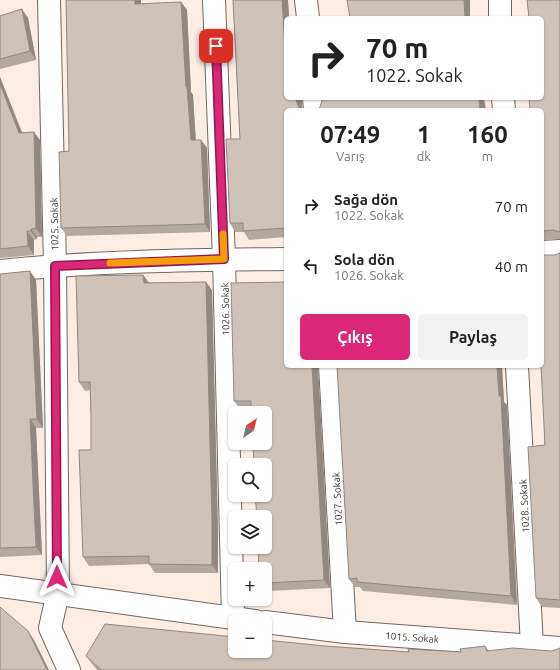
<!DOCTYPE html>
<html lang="tr">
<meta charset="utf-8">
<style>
:root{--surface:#fff;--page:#f2f2f2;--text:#222;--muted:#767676;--accent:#db2777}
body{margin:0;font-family:Ubuntu,sans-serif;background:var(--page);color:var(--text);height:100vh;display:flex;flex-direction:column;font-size:15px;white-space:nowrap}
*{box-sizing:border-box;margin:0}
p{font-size:13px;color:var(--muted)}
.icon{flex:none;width:22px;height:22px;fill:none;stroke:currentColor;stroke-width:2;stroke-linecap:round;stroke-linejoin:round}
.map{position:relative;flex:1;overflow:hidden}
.side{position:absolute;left:284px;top:108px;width:260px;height:260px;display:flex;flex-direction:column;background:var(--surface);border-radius:6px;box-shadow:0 1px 3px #0004}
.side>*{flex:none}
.guide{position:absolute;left:284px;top:16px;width:260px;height:84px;border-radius:6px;box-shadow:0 1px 3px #0004;background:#fff;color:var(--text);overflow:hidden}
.needle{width:26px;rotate:35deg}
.fabs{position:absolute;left:228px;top:406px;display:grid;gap:8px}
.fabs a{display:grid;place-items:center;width:44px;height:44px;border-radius:6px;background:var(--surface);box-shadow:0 1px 3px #0004;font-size:20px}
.pin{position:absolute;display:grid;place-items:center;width:34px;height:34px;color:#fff;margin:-17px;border-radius:8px;box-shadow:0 2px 6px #0006}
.me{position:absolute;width:44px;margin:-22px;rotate:0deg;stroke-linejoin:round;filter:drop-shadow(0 0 3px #0008)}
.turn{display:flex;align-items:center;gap:14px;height:84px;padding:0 16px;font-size:18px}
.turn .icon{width:52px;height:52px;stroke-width:2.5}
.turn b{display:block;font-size:28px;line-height:34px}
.eta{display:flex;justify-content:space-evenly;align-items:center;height:68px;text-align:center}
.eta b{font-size:24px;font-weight:700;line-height:28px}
.cta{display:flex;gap:8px;margin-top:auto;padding:8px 16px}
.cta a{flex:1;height:46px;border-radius:6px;background:var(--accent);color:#fff;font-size:16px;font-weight:700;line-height:46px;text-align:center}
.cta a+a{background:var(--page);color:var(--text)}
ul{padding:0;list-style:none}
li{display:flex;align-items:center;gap:12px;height:60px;padding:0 16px}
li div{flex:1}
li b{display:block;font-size:15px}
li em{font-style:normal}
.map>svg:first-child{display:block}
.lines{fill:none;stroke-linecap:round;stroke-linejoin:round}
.minor-casing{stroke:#73675f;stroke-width:24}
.minor{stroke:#fff;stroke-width:22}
.wall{fill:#b2a89f}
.shaded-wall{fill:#918882}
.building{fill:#cfc3b9;stroke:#918882}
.route-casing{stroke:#8e194d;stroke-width:10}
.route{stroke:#db2777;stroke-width:7}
.slow{stroke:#f59e0b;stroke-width:7}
.labels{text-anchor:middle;stroke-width:3.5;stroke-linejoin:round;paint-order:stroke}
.street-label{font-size:10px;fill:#3f3a36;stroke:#fff}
</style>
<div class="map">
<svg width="560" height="670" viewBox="0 0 560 670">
<rect width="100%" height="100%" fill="#fbede3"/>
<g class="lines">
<g class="minor-casing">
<g id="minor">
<polyline points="49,0 55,266 58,593 50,628 69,670"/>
<polyline points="214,0 224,259 233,618"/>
<polyline points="306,0 308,18"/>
<polyline points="500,0 500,18"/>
<polyline points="314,98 315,110"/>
<polyline points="503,98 504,110"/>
<polyline points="542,252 560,251"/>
<path d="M0,271C95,261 191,260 286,259"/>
<polyline points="330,366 345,632"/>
<polyline points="517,366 532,646"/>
<polyline points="0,586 255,621"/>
<polyline points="265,622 345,632 560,648"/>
</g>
</g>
<use href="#minor" class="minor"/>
</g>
<g class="wall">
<polygon points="233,0 288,0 289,18 286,18 286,98 302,99 286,110 286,237 249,240 244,232 235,232 230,223 240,139"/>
<polygon points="560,0 560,239 542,240 542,98"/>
<polygon points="181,2 187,10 191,92 193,95 196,140 201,140 207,148 210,232 67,236 61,228 69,151 141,4"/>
<polygon points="0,16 28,18 36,60 0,69"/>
<polygon points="0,77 22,132 40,140 42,237 37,237 37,239 34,240 34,255 0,258"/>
<polygon points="560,253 560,608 542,607 536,598 555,255"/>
<polygon points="30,271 36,280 43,428 36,428 42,555 0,557 0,274"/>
<polygon points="143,275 149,283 212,290 218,531 218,573 155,573 149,564 89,566 83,557 91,450 91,416 90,390 85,391 79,382"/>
<polygon points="286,366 318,366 330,588 266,591 265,590 265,569 251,409 240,409 234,401"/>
<polygon points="337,366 502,366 504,402 507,405 517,605 363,591 360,587 355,587 349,579"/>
<polygon points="325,646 409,652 461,652 485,646 489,651 560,670 97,670 93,665 86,656"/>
</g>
<g class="shaded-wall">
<polygon points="135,0 141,0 141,12 135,4"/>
<polygon points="282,0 288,0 289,18 286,18 286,48 285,46"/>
<polygon points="464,0 470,0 470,18 465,18"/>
<polygon points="181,2 187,10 191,92 193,95 196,148 191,140 186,87"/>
<polygon points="22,9 28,18 36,60 30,51"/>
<polygon points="0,77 25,141 19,133 0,84"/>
<polygon points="296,98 302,98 302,110 300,110 299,108 297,103"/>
<polygon points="479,98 484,98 486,110 480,110"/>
<polygon points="34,132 40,140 42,237 36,228"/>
<polygon points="201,140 207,148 210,232 205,224"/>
<polygon points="31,229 37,237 37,239 31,231"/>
<polygon points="27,231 34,240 34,255 28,246"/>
<polygon points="30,271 36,280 43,428 37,419"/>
<polygon points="143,275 149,283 144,283"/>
<polygon points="206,282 212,290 218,531 218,573 212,565"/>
<polygon points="312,366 318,366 330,588 324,580"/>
<polygon points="497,366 502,366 504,402 507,405 517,605 511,596"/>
<polygon points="30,419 36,428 42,555 36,547"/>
<polygon points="28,631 34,640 49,670 47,670"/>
</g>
<g class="building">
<polygon points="66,0 135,0 135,4 181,2 186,87 187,87 191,140 201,140 205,224 61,228 59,152 69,151"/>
<polygon points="233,0 282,0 285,46 286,46 286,98 296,98 297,103 299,108 300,110 286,110 286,228 243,231 243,223 230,223 226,139 240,139"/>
<polygon points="347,0 464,0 465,18 350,18"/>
<polygon points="527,0 560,0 560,232 553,230 542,231 542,110 530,110 529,98 542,98 542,18 529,18"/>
<polygon points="22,9 30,51 0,59 0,16"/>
<polygon points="0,84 19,133 34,132 36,228 31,229 31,231 27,231 28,246 0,249"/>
<polygon points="321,98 479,98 480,110 318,110 320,107 322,101"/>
<polygon points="560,253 560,600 536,598 528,447 545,445 541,366 542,366 542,255 555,255"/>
<polygon points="30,271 37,419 30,419 36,547 0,548 0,274"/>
<polygon points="143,275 144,283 206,282 212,522 212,565 149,564 149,556 83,557 79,450 91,450 91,416 90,382 79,382 76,276"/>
<polygon points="286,282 286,366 312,366 324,580 265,583 265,569 259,569 258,547 265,547 265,517 257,517 255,495 265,495 265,465 254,465 253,443 265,443 265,413 251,413 251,401 234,401 231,283"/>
<polygon points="337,366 497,366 499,396 501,396 511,596 357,582 357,578 349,579"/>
<polygon points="0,607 28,631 47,670 0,670"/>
<polygon points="105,624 235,637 235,651 265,651 265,640 325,646 409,652 408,649 461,652 460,649 485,646 487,651 513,648 552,651 560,648 560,670 101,670 86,656"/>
</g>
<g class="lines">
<g class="route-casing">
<polyline id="route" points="57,577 55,266 224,259 216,46"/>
</g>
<use href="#route" class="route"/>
<polyline class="slow" points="110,263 224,259 223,234"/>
</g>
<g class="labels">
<g class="street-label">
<text transform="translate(54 224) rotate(-91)" y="4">1025. Sokak</text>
<text transform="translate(225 309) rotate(-91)" y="4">1026. Sokak</text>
<text transform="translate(337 499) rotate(-93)" y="4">1027. Sokak</text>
<text transform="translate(524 506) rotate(-93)" y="4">1028. Sokak</text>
<text transform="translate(412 637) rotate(4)" y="4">1015. Sokak</text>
</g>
</g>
</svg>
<div class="fabs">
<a><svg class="needle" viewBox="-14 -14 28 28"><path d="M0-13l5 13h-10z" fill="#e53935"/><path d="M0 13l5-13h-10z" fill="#767676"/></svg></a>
<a><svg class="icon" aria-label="search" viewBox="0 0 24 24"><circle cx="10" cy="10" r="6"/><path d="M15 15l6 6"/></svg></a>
<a><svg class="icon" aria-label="layers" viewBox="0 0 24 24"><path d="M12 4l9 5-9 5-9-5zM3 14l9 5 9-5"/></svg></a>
<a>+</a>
<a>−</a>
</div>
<div class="pin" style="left:216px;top:46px;background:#d93025"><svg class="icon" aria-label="arrive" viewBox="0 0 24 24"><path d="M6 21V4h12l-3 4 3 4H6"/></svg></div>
<svg class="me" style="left:57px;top:577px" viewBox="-20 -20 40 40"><path d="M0-17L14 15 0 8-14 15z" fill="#db2777" stroke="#fff" stroke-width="4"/></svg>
<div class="guide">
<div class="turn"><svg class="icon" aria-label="right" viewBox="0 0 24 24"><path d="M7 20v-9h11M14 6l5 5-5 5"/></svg><div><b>70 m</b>1022. Sokak</div></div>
</div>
<section class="side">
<div class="eta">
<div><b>07:49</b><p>Varış</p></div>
<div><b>1</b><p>dk</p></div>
<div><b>160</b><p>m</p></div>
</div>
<ul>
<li><svg class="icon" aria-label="right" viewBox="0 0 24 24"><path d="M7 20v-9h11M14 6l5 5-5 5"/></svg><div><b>Sağa dön</b><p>1022. Sokak</p></div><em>70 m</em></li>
<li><svg class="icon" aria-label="left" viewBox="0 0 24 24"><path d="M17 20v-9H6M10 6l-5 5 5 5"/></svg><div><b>Sola dön</b><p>1026. Sokak</p></div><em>40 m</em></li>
</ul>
<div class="cta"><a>Çıkış</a><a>Paylaş</a></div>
</section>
</div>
